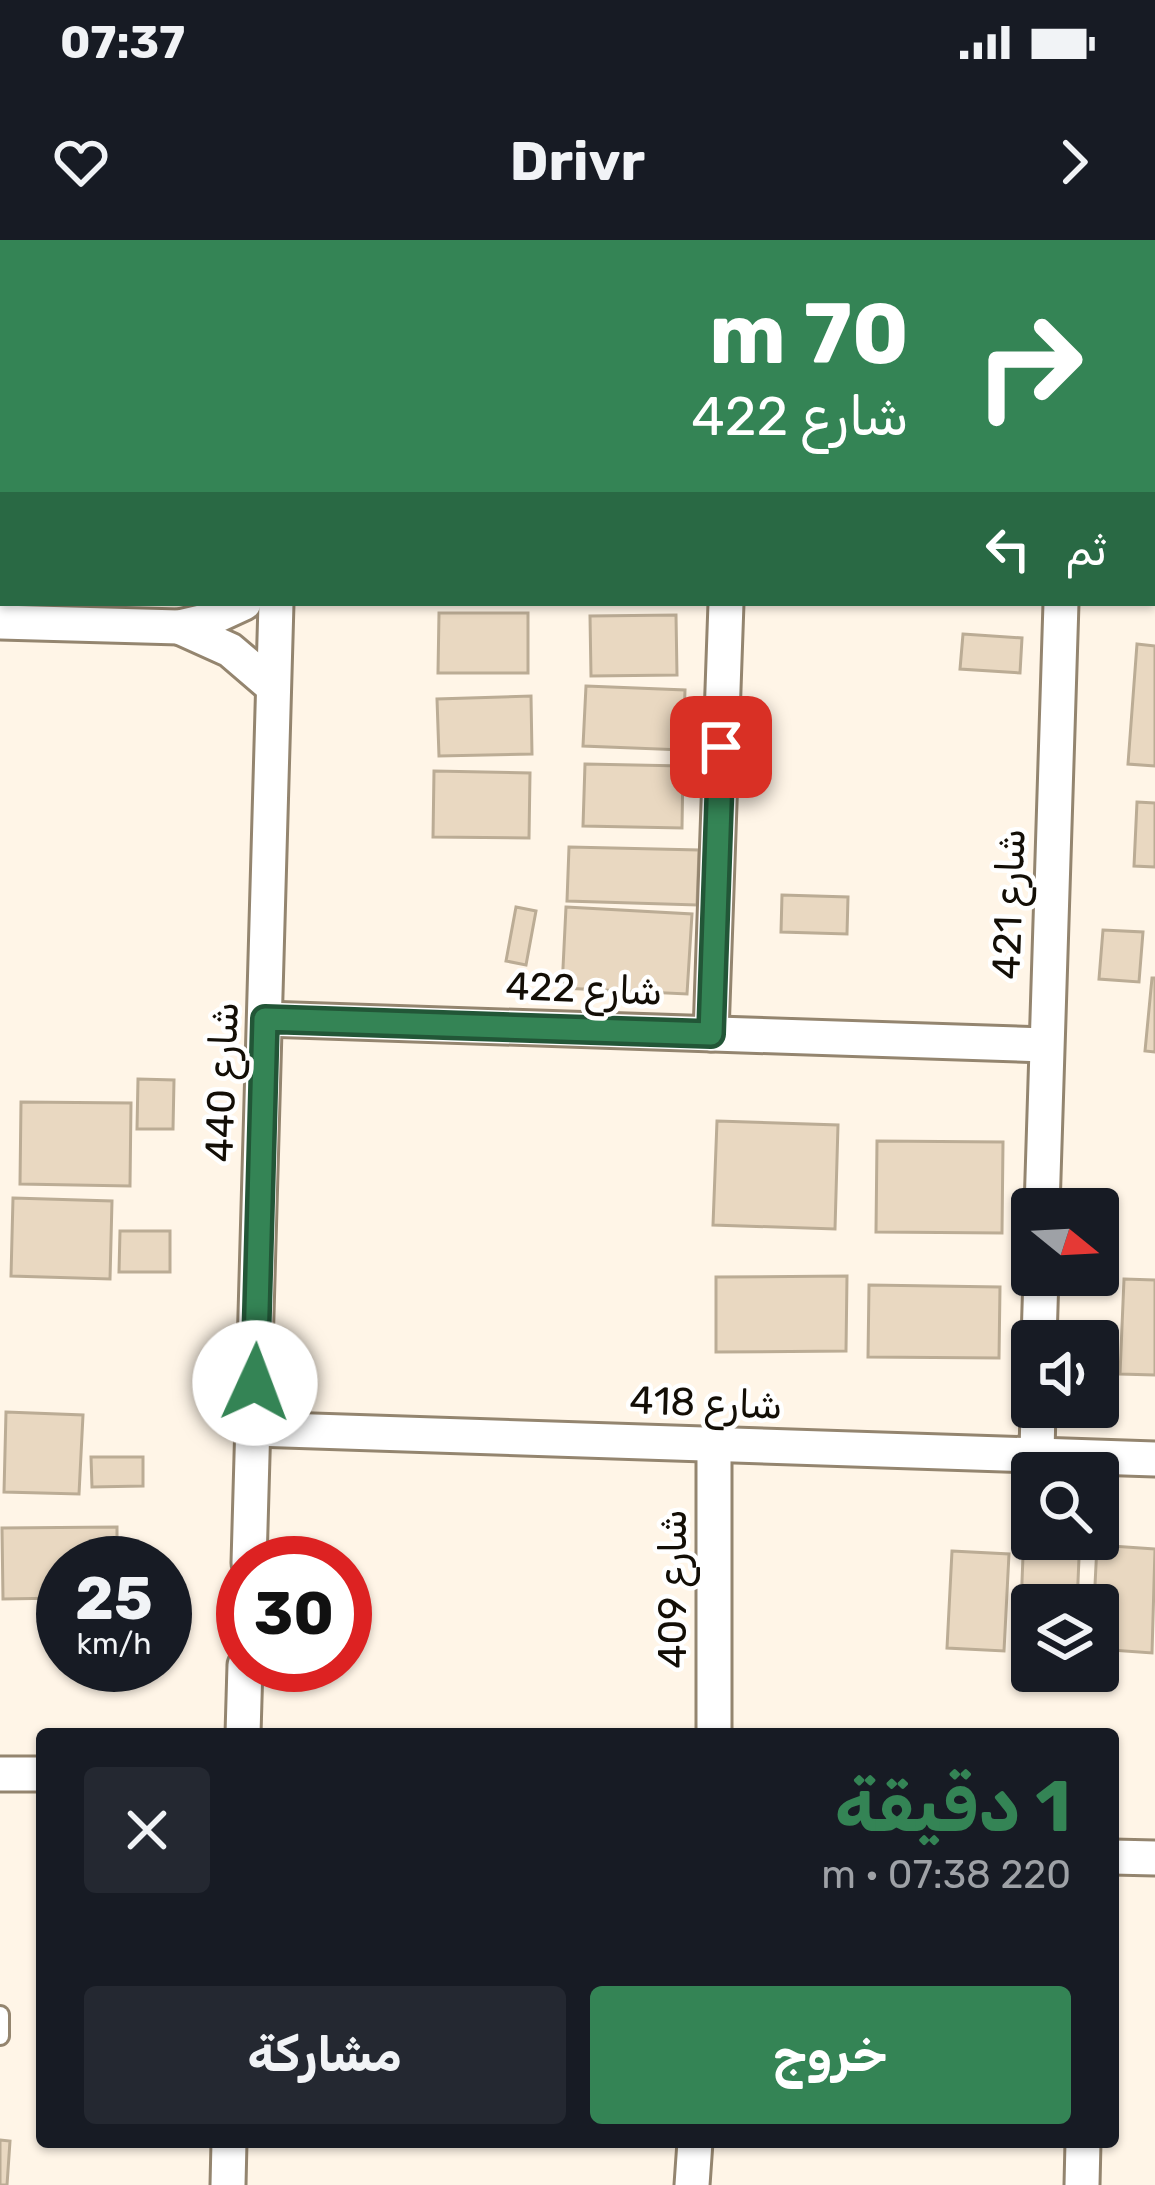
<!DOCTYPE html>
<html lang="ar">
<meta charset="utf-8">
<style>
:root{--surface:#171b24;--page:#242831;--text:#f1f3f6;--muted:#9ea1a6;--accent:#348455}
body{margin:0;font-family:Rubik,Cairo,sans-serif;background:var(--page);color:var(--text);direction:rtl;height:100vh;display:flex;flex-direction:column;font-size:45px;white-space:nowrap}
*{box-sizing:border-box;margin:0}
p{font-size:39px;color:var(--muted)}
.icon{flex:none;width:66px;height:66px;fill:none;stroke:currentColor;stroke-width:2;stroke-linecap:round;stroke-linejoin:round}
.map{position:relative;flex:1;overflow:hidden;direction:ltr}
.drawer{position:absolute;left:36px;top:1488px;width:1083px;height:420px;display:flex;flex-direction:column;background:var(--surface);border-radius:12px;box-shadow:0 3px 9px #0004;direction:rtl}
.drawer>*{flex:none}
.guide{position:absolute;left:0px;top:0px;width:1155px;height:366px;box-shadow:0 3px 9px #0004;direction:rtl;background:#348455;color:#fff;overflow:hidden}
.needle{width:78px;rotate:108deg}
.buttons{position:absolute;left:1011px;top:948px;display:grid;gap:24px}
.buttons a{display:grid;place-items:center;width:108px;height:108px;border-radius:12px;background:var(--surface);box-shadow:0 3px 9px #0004;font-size:60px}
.speed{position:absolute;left:36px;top:1296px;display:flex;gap:24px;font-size:60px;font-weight:700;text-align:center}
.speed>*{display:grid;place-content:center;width:156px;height:156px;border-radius:50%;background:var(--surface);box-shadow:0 3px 9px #0004;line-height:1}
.speed small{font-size:30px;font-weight:400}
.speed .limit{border:18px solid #d22;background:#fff;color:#111}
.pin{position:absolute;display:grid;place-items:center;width:102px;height:102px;color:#fff;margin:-51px;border-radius:24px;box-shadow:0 6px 18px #0006}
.me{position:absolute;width:132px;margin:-66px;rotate:2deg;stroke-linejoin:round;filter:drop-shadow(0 0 9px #0008)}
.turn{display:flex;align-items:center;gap:42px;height:252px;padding:0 48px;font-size:54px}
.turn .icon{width:156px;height:156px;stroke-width:2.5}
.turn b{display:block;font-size:84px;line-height:102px}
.then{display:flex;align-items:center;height:114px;padding:0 48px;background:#0003;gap:24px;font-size:45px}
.round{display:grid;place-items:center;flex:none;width:126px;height:126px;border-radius:12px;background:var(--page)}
.headline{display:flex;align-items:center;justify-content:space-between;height:204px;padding:0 48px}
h1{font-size:72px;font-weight:700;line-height:90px;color:var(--accent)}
.action{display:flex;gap:24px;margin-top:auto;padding:24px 48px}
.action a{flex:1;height:138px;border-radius:12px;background:var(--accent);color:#fff;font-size:48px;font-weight:700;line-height:138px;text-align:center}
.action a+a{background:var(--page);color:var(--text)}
.status{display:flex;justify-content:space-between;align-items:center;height:84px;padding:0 60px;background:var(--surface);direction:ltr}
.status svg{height:33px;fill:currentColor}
header{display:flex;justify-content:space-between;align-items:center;height:156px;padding:0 48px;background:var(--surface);font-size:54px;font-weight:700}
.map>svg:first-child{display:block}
.building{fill:#e9d8c1;stroke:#bbac95;stroke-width:3}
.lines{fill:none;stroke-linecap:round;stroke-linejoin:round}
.service-casing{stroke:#94856f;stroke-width:22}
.minor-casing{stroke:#94856f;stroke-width:39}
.service{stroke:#fff;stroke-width:16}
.minor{stroke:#fff;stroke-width:33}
.route-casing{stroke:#225637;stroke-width:30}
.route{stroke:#348455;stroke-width:21}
.labels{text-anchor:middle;stroke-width:9;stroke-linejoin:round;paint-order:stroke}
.street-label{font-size:39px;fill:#130e06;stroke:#fff}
</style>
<div class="status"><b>07:37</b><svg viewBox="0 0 49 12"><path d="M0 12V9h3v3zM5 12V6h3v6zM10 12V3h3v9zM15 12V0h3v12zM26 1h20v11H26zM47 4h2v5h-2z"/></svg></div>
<header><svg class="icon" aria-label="forward" viewBox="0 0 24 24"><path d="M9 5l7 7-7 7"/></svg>Drivr<svg class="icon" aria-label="heart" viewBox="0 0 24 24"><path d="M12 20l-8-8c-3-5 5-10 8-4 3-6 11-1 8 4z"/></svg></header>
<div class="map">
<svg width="1155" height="1945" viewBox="0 0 1155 1945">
<rect width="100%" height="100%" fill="#fff5e7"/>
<g class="building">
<polygon points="973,0 992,0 1054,2 973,3"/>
<polygon points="1152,8 1155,8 1154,129 1152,129"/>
<polygon points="1152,162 1155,162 1155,265 1152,264"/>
<polygon points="439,373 528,373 528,433 438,433"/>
<polygon points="676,375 677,435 591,436 590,376"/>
<polygon points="963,394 1022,398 1020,433 960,429"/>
<polygon points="1137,404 1155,406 1155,526 1128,524"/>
<polygon points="586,446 685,450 683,510 583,506"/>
<polygon points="531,456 532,514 439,516 437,459"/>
<polygon points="585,524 683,526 682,588 583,586"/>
<polygon points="434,531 530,533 529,598 433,597"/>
<polygon points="1137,562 1155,563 1155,627 1134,626"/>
<polygon points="569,607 699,610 697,665 567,661"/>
<polygon points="782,655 848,657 847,694 781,692"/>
<polygon points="516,667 536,671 526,725 506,721"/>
<polygon points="566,667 692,674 687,754 562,748"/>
<polygon points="1103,690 1143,692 1139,742 1099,739"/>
<polygon points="1152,738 1155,738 1155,812 1145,811"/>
<polygon points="138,839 174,840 173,889 137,889"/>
<polygon points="21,862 131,863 130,946 20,944"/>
<polygon points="717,881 838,885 835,989 713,985"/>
<polygon points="877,901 1003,902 1002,993 876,992"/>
<polygon points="13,958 112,961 110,1039 11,1036"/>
<polygon points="120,991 170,991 170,1032 119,1032"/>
<polygon points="847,1036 846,1111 716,1112 716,1037"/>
<polygon points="1124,1039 1155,1040 1155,1135 1120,1134"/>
<polygon points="869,1045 1000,1047 999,1118 868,1117"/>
<polygon points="6,1172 83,1175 79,1254 4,1252"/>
<polygon points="91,1217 143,1217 143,1246 92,1247"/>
<polygon points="117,1287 117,1323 63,1323 63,1358 3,1359 2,1288"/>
<polygon points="1097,1305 1155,1309 1152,1413 1098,1409 1098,1365 1094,1365"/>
<polygon points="952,1311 1009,1314 1004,1411 947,1408"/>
<polygon points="1023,1316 1079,1318 1077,1365 1032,1365 1032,1420 1019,1419"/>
<polygon points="0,1900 10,1901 7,1945 0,1945"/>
</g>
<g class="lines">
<g class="service-casing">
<polyline id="service" points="0,1775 0,1796"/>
</g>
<g class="minor-casing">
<g id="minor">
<polyline points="297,3 297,0"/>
<polyline points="742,3 742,0"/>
<polyline points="1152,328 1155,328"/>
<polyline points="0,382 179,387 205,381 244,363"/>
<polyline points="179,387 230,410 272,446"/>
<polyline points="265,779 1045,805"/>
<polyline points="711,794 726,363"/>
<polyline points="1042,969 1061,363"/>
<polyline points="1039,1101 1041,1035"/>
<polyline points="253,1189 1155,1219"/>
<polyline points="714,1205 714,1494"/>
<polyline points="1037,1215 1038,1167"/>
<polyline points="249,1323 276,363"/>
<polyline points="243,1494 245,1425"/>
<polyline points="0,1534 42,1534"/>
<polyline points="1113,1617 1155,1618"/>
<polyline points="228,1945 229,1902"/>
<polyline points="692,1945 695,1902"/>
<polyline points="1082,1945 1083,1902"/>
</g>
</g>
<use href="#service" class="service"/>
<use href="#minor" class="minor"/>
</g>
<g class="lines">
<g class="route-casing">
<polyline id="route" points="255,1143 265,779 711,794 721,507"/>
</g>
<use href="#route" class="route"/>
</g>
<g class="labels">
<g class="street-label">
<text transform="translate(1008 664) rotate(-88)" y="14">شارع 421</text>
<text transform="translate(584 748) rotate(2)" y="14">شارع 422</text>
<text transform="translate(221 842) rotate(-88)" y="14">شارع 440</text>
<text transform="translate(706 1162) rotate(2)" y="14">شارع 418</text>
<text transform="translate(672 1349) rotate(-90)" y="14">شارع 409</text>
</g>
</g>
</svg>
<div class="buttons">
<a><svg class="needle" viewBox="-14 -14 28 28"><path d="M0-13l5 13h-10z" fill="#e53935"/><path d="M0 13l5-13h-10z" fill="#9ea1a6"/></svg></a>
<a><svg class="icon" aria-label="sound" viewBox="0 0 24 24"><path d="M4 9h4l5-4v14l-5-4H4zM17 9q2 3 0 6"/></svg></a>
<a><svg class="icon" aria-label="search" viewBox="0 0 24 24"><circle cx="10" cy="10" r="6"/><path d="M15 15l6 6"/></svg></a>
<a><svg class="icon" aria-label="layers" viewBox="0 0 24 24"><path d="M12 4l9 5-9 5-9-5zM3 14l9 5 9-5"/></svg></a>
</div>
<div class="speed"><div>25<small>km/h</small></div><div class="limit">30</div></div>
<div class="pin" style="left:721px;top:507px;background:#d93025"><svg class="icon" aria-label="arrive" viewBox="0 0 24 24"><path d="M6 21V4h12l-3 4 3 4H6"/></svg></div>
<svg class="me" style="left:255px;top:1143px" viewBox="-20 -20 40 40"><circle r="19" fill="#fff"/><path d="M0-13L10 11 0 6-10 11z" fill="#348455"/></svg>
<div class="guide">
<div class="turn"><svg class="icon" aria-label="right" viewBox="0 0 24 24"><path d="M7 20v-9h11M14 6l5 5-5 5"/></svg><div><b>70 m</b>شارع 422</div></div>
<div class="then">ثم<svg class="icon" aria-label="left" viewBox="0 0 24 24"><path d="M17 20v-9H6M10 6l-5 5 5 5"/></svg></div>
</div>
<section class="drawer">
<div class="headline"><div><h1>1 دقيقة</h1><p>220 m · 07:38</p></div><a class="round"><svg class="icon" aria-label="close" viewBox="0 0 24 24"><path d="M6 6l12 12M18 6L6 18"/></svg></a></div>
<div class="action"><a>خروج</a><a>مشاركة</a></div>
</section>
</div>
